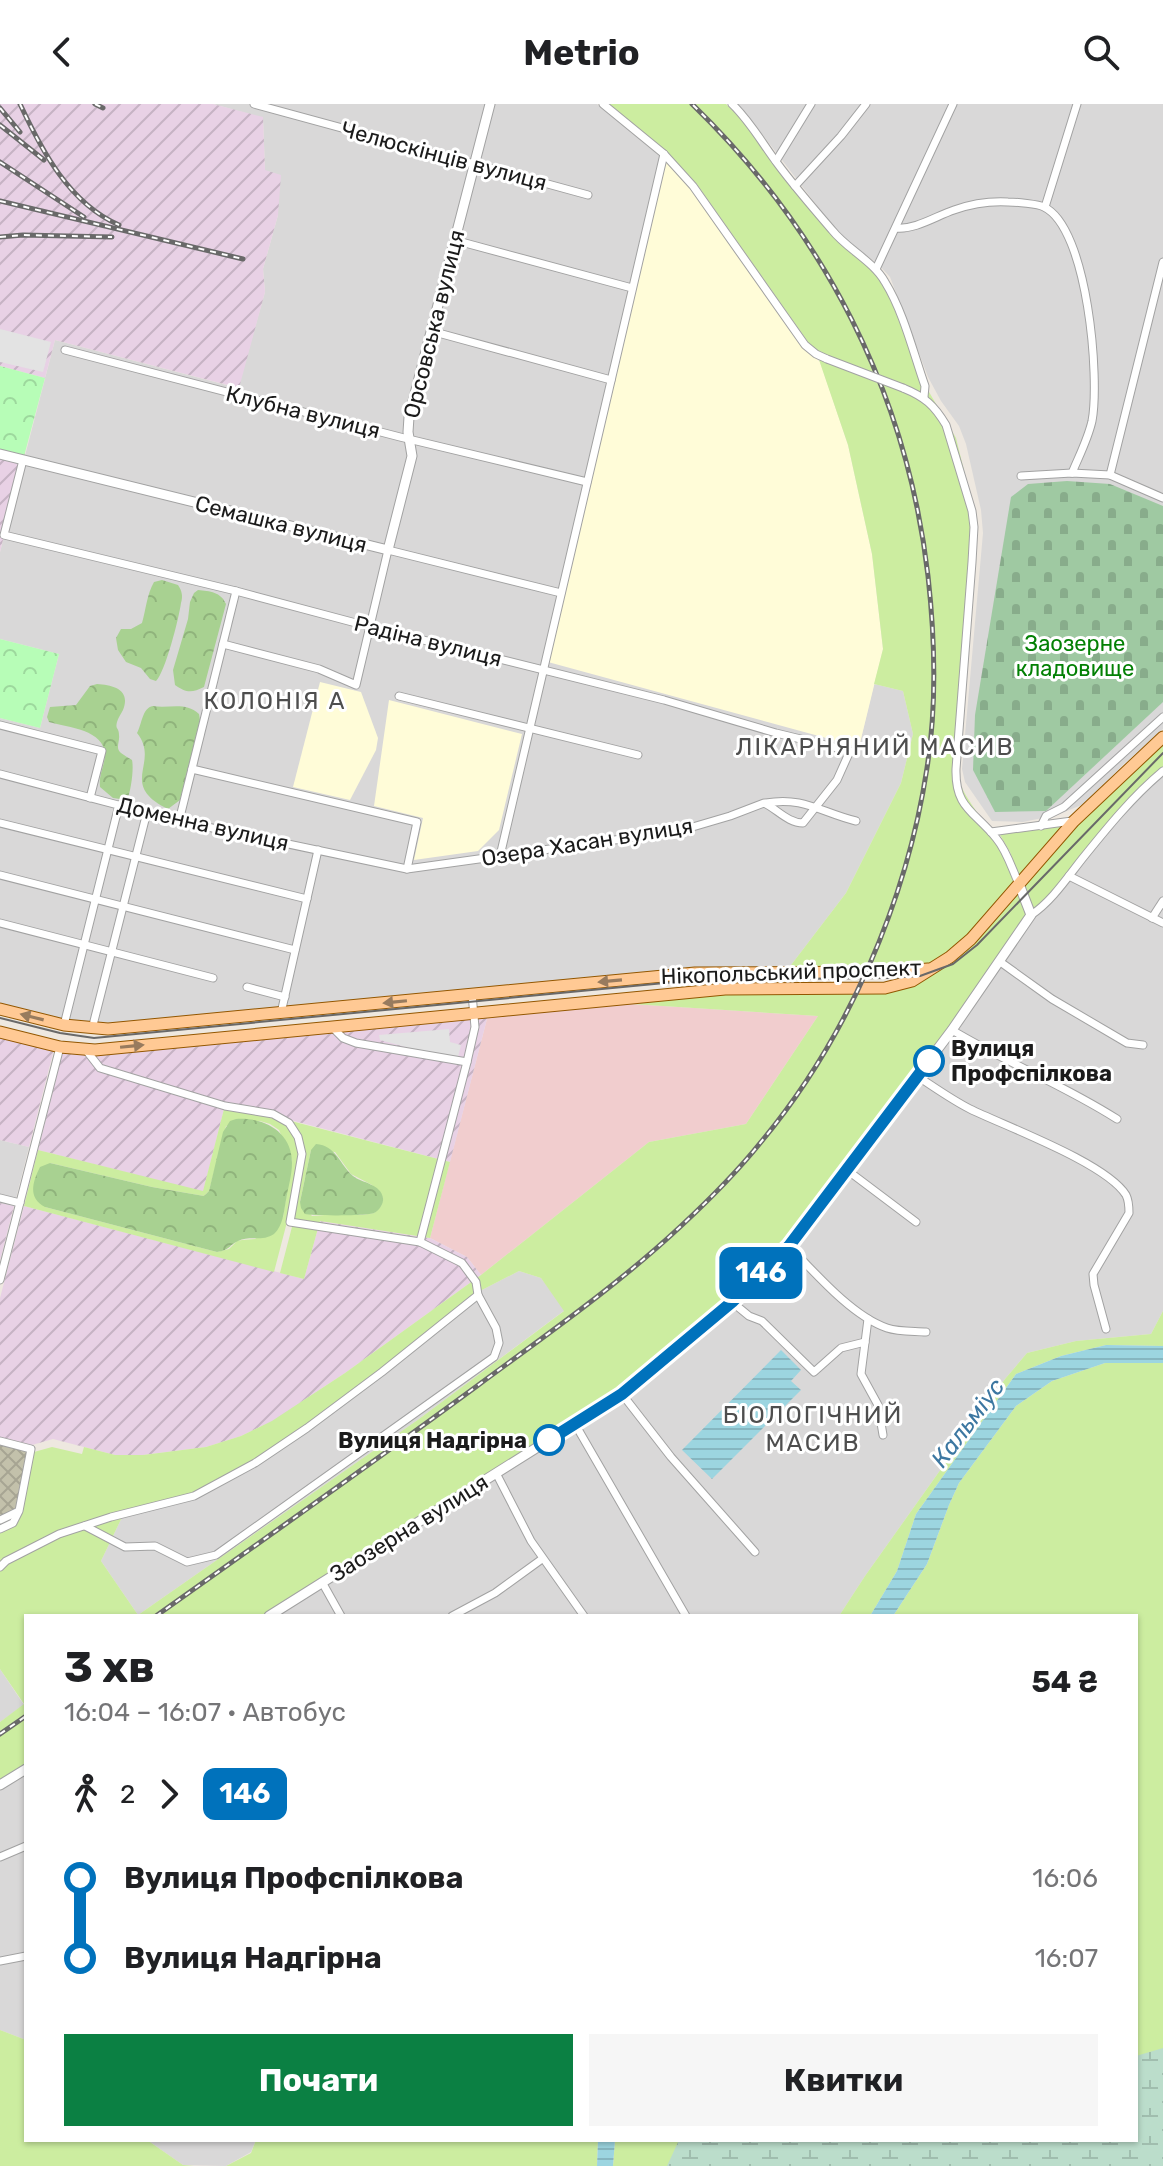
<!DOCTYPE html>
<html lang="uk">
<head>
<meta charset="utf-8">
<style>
  body { margin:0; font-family:Rubik,sans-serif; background:#f6f6f6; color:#202124; height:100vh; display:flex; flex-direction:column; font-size:30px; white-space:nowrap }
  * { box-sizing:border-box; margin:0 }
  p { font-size:26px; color:#757577 }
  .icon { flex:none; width:44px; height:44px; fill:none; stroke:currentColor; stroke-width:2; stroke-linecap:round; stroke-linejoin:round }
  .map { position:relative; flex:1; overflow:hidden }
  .drawer { position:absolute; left:24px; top:1510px; width:1114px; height:528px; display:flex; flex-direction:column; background:#fff; border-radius:0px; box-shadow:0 2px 6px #0004 }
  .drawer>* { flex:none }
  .badge { padding:0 16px; border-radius:12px; font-size:28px; line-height:52px }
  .map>.badge { position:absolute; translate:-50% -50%; box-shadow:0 0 0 4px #fff }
  .legs { display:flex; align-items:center; gap:12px; height:88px; padding:0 40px; font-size:26px }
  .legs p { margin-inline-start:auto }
  .head { display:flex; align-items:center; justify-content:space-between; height:136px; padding:0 40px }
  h1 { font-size:44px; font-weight:700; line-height:60px }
  .cta { display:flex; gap:16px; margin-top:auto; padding:16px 40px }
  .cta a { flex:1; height:92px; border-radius:0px; background:#0b8043; color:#fff; font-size:32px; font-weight:700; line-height:92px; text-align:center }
  .cta a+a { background:#f6f6f6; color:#202124 }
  ul { padding:0 40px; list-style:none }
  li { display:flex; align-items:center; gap:28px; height:80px; font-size:30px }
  li i { display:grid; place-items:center; width:12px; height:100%; margin:0 10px; background:currentColor }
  li i::after { content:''; width:20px; height:20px; margin:-10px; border:6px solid; border-radius:50%; background:#fff }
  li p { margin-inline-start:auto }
  li:first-child i { background:linear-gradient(#0000 50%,currentColor 0) }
  li:last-child i { background:linear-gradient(currentColor 50%,#0000 0) }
  header { display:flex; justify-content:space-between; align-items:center; height:104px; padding:0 40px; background:#fff; font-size:36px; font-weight:700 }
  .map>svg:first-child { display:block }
</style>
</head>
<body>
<header><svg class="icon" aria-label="back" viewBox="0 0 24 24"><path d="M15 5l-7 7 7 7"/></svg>Metrio<svg class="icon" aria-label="search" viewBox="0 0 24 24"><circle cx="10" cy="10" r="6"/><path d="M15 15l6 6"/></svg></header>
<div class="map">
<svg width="1163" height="2062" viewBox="0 0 1163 2062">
  <defs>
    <pattern id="industrial-furrows" width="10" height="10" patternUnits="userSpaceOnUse" patternTransform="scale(2)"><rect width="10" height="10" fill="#e8d1e5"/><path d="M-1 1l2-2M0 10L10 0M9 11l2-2" fill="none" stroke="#c6b3c4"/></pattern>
    <pattern id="construction-cross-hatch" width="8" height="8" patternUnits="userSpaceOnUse" patternTransform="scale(2)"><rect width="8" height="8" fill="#c3c1ab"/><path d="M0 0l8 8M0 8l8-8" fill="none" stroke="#a7a593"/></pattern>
    <pattern id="forest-crowns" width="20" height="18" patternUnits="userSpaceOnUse" patternTransform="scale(2)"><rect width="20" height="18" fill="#a8d191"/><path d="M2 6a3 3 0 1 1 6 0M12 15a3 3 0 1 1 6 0" fill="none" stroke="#90b37c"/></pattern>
    <pattern id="wetland-marsh" width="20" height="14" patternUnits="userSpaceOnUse" patternTransform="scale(2)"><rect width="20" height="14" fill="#bbddcb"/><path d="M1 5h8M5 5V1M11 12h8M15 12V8" fill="none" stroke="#a0bdae"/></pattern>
    <pattern id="cemetery-stones" width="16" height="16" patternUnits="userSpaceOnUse" patternTransform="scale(2)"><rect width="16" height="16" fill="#9fc9a2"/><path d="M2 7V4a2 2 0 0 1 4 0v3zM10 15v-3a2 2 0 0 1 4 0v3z" fill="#88ac8b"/></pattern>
    <pattern id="park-crowns" width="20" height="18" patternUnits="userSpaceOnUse" patternTransform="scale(2)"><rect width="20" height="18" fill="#b7fdb7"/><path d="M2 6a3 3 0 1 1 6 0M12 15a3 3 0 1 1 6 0" fill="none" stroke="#9dd89d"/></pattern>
    <pattern id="water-rules" width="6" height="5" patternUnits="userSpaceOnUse" patternTransform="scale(2)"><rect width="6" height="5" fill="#9cd5e0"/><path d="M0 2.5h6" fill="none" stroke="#86b6c0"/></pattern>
  </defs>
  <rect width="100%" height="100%" fill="#eee8e0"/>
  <g fill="#d9d8d8">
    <polygon points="213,0 597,0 661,53 859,643 874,580 903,587 913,630 901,679 846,789 788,865 93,922 0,902 0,614 40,624 59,550 0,535 0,448 55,236 238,284 265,188 263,165 278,111 265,67 263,14"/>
    <polygon points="736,0 1163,0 1163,625 1124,660 1084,700 1057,711 1023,718 992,717 965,678 962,665 983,429 981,406 966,340 959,322 941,297 928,273 890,173 878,160 851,140 828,116 746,9"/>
    <polygon points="1163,667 1163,1207 1151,1230 1076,1237 1027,1249 1005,1275 865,1472 839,1512 269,1512 1031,811 1110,720"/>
    <polygon points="0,1036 29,1043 14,1102 0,1099"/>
    <polygon points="519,1167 541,1174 565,1206 419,1315 138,1511 101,1457 125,1407 478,1188"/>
    <polygon points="0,1565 24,1601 0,1618"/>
    <polygon points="26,1665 26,1936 0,1926 0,1681"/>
    <polygon points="147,2036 256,2036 251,2048 226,2062 183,2061"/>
  </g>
  <polygon fill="#f1cdce" points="616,899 818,912 746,1020 649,1038 481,1171 467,1153 430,1134 488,911"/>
  <g fill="url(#industrial-furrows)">
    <polygon points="0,0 213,0 263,13 265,66 281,71 278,111 263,165 265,188 239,284 55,236 45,274 0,262"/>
    <polygon points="0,350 23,356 0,448"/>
    <polygon points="488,911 450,1058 225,999 102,961 94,950"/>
    <polygon points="0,932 54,945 29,1043 0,1036"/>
    <polygon points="63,947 83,949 97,966 224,1005 203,1088 38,1046"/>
    <polygon points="0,1099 14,1102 0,1157"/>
    <polygon points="24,1102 304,1175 320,1117 430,1134 467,1153 481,1171 345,1269 272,1317 241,1332 206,1343 143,1351 115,1351 53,1335 32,1341 0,1333 0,1194"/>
  </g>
  <g fill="#fffcd8">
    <polygon points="665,56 691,84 803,243 820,258 848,341 872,450 883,545 859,643 548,558"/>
    <polygon points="320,578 361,588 378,634 376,646 350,696 293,683"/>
    <polygon points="389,596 522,630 499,726 478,747 414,756 423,714 374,702"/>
  </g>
  <polygon fill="url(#construction-cross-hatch)" points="0,1340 28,1347 17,1405 0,1413"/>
  <g fill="#cceda0" fill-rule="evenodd">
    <path d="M609,0H726L740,14L823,121L846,145L873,165L883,176L922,276L956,334L974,407L955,665C962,690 972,700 986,721C998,739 1006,758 1014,779L968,830L947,849L927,861L908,864L788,865L846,789L901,679L913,630L903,587L874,580L883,545L872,450L848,341L816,247L808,238L696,79L666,47Z"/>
    <path d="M1163,634V667L1145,682L1039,806L789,1142L622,1290L269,1512H26V1665L0,1681V1618L24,1600L0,1565V1429L15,1422L22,1409L34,1348L52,1343L82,1350L84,1343L115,1351H143L206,1343L241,1332L272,1317L345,1269L481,1171L649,1038L746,1020L818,912L616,899L726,888L884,887L938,862L1063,732ZM519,1167L541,1174L564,1207L419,1315L138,1511L101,1457L125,1407L193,1390L253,1357L306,1322L380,1267L478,1188Z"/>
    <polygon points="1073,712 1019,773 1010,748 996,724 1059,718"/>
    <path d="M224,1005L274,1014L286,1022L295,1034L298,1050L287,1118L274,1168L24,1102L38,1046L203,1087ZM260,1017L270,1020L279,1026L292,1056L283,1113L255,1135L242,1136L237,1137L229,1145L217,1148L45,1103L50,1059L152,1083L204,1092L209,1087L226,1022Z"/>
    <path d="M291,1017L450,1058L430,1134L320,1117L304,1175L280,1169L293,1119L305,1050ZM311,1046L335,1048L351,1070L372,1081L383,1094L381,1102L374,1109L362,1111L337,1110L312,1112L300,1098Z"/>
    <polygon points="1163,1207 1163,1242 1106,1241 1061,1252 1016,1270 916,1410 897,1467 870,1512 839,1512 865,1472 1005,1275 1027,1249 1076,1237 1151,1230"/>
    <polygon points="1105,1259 1163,1259 1163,2062 613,2062 615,2036 1136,2036 1136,1512 893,1512 927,1460 949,1401 959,1379 1016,1302 1052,1277"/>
    <polygon points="0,1926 26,1936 26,2036 147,2036 183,2061 194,2062 0,2062"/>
    <polygon points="256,2036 598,2036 597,2062 226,2062 251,2049"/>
  </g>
  <g fill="url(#forest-crowns)">
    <path d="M162,476L178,481C182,487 183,492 181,499C179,514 165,569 156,577L150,575L141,564L126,558L118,546L116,534L121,525H131L142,519C146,505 147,490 154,478Z"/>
    <path d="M198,486C210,487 221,488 226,500L204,583C192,589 186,589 175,581L173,566L188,515L190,498L194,489Z"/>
    <path d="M97,580C114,581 131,586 123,606C121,610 118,614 117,618C115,626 119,623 119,631C120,638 115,644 121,649C125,652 129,654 132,656C134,665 131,687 127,696L113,694L100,683C99,673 102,667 104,658C111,626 70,624 49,618L47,613L50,603L76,601L90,582Z"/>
    <path d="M153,602C169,605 185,597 199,610L200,616L180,696L168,705C117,680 161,659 137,629C142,620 142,604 153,602Z"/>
    <path d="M236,1015C264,1013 292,1028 292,1059C292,1071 288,1084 286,1096C284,1107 283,1122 274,1130C263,1138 249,1131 238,1137C228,1142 230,1146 217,1148L45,1103C28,1094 32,1079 40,1063L50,1059L152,1083L204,1092L209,1087L223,1028L230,1017Z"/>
    <path d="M316,1040C336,1041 340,1061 353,1072C362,1079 381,1080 383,1094C384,1099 379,1107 374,1109C369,1112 311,1112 305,1110L301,1104L300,1098L311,1046Z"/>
  </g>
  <polygon fill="url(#wetland-marsh)" points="1163,1944 1163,2062 667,2062 679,2036 1136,2036 1136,1952"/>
  <polygon fill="url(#cemetery-stones)" points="1067,377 1110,380 1163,402 1163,598 1046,707 995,708 973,666 975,611 1011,393 1028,380"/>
  <g fill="url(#park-crowns)">
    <polygon points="0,262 45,274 23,356 0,350"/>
    <polygon points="0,535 59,550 40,624 0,614"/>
  </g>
  <g fill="#e3e3e3">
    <polygon points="0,225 51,238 43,268 0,258"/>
    <polygon points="449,925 450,938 461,941 457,957 380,936 379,931"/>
  </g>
  <g fill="url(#water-rules)">
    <polygon points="1106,1241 1163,1242 1163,1259 1105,1259 1052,1277 1016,1302 959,1379 949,1401 927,1460 893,1512 870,1512 897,1467 916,1410 1016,1270 1061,1252"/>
    <polygon points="781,1246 801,1266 791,1277 801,1286 712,1375 682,1346"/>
    <polygon points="598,2036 615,2036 613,2062 597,2062"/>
  </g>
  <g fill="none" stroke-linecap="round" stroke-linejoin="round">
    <g stroke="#a2a2a2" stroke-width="9">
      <g id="minor">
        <polyline points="254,0 588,91"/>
        <polyline points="603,0 664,50 693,82 805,241 816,250 827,255"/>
        <path d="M732,0C750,17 762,39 777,59C794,82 813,104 832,126C847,145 873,157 885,178C904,209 913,248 925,282L924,293"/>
        <polyline points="776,57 811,0"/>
        <polyline points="795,82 841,32 866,0"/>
        <polyline points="1045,103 1077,0"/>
        <path d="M896,124C915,126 936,112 954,106C971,100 990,97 1008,98C1016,98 1038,100 1044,103C1088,124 1100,275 1092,317C1088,335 1079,352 1072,369"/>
        <polyline points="454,136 632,184"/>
        <polyline points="876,165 953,0"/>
        <polyline points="431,227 611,276"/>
        <polyline points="65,246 400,333 587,378"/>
        <path d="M903,284C925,293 934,301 946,321L972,407L974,423L972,458L956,665C955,704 974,707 996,734C1007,747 1012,765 1019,780"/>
        <polyline points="1110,371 1163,158"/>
        <polyline points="1021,372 1072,369 1110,371 1163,394"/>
        <polyline points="223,540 319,565 356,581 388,446 561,489"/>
        <polyline points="399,592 638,651"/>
        <polyline points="0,621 102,647 90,694"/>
        <polyline points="192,665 417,718 407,765"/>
        <path d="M0,670L179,717L407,765L679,727L730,712L764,699C777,705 788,719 803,719L837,676L850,647L776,629L664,596L371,523L236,487L4,431L23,356"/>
        <path d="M766,699C803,692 822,709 856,717"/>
        <polyline points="179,717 236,487"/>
        <polyline points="0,719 307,795"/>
        <polyline points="1041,722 1046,712 1064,703 1163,613"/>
        <polyline points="991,728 1072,717"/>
        <polyline points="500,752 664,50"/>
        <polyline points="0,771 295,846"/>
        <polyline points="1069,772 1163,819"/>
        <path d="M1031,811C1051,798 1067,774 1082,755C1107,724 1132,693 1163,667"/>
        <polyline points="1152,814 1163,797"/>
        <polyline points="0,819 213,874"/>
        <polyline points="999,857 1052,895 1127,939 1143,941"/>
        <polyline points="247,883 285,893"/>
        <polyline points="281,909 318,746"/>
        <polyline points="64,921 119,701"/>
        <polyline points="333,924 343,934 356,939 467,958 475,923 472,890"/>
        <polyline points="92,925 147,708"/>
        <path d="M952,926C1005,958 1064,981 1117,1015"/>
        <path d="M917,972C934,983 952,996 970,1005C1007,1023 1106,1059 1126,1091C1129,1097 1129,1103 1129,1109L1093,1170L1094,1181L1106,1225"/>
        <polyline points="847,1066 916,1118"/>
        <polyline points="0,1094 20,1099"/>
        <polyline points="420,1138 467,958"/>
        <path d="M789,1142C815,1169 852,1212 887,1224C899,1228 914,1227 926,1228"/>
        <polyline points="0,1176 60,943"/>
        <polyline points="732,1198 749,1212 762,1217 814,1268 841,1244 865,1238"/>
        <polyline points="868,1215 861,1270 878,1301 883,1331"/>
        <polyline points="622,1290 671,1353 755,1448"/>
        <polyline points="575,1320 686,1512"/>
        <polyline points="0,1337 31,1345 19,1407 13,1419 0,1425"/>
        <polyline points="496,1369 531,1437 584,1512"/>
        <polyline points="0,1416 17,1408"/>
        <polyline points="85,1422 125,1443 155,1442 187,1458 216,1451 494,1253 499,1239 496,1224 478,1191 476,1178 462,1159 420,1138 290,1118 302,1050 298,1033 289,1019 273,1010 225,1002 100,964 86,946"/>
        <polyline points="0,1463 6,1457 59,1430 111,1413 194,1392 255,1359 307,1324 382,1268 478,1191"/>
        <polyline points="322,1478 341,1512"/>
        <polyline points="452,1512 495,1489 542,1455"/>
        <polyline points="0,1753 26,1742"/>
        <polyline points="0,1857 26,1852"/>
      </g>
    </g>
    <g stroke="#a2a2a2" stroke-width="11">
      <g id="tertiary">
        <polyline points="0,350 388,446 412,352 408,328 409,313 490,0"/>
        <polyline points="269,1512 622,1290 732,1198 789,1142 952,926 1031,811 1019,780"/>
        <polyline points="0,1681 26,1665"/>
      </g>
    </g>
    <g stroke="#935700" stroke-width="13">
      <g id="primary">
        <polyline points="0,905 64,921 108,925 695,869 892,868 928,865"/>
        <polyline points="0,928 60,943 95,946 725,885 885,884 912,877 950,853 971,835 1074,717 1163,633"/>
      </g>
    </g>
    <use href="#minor" stroke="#fff" stroke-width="7"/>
    <use href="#tertiary" stroke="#fff" stroke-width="9"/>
    <use href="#primary" stroke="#ffc994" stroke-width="11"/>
    <polyline stroke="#696969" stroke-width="2" points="0,914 60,929 94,934 696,876 888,874 920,872 953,860 977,841 1163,649"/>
    <g stroke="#696969" stroke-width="5">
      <g id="rail">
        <path d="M20,0C42,47 69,99 119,121"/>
        <polyline points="95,0 103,4"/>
        <polyline points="0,4 20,28"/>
        <polyline points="0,21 44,56"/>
        <polyline points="0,58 84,113"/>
        <polyline points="0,97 243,155"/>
        <polyline points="0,133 23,131 112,133"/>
        <path d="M156,1512C263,1436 371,1360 477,1282C546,1231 618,1181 681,1122C709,1096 737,1068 761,1038C847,935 907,797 927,664C937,601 935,535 928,472C907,289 824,128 692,0"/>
        <polyline points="0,1630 26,1612"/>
      </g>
    </g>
    <use href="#rail" stroke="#fff" stroke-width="2" stroke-dasharray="6" stroke-linecap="butt"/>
    <g stroke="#a2a2a2" stroke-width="9" stroke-linecap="butt">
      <polyline id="minor-bridge" points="827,255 903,284"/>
    </g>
    <use href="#minor-bridge" stroke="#fff" stroke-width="7"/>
  </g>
  <defs><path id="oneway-solid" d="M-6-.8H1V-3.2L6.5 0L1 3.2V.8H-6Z" transform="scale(2)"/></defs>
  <g fill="#987b5e">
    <use href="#oneway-solid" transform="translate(610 877) rotate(175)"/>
    <use href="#oneway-solid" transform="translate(395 898) rotate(174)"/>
    <use href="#oneway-solid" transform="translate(32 913) rotate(-166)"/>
    <use href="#oneway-solid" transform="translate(132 942) rotate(-6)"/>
  </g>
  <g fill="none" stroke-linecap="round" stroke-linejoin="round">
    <g stroke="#fff" stroke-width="18">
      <polyline id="line-1" points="549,1336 622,1290 732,1198 789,1142 929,957"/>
    </g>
    <use href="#line-1" stroke="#0072bc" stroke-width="12"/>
  </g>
  <g fill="#fff" stroke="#0072bc" stroke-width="4">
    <circle cx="929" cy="957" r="14"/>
    <circle cx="549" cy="1336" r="14"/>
  </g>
  <g text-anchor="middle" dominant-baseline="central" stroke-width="6" stroke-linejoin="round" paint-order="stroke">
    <g font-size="22" fill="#1b1b1b" stroke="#fff">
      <text transform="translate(444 52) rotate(15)">Челюскінців вулиця</text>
      <text transform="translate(434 220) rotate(-76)">Орсовська вулиця</text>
      <text transform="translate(303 308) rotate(14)">Клубна вулиця</text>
      <text transform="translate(281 420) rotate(14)">Семашка вулиця</text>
      <text transform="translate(428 537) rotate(14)">Радіна вулиця</text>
      <text transform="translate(203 720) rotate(13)">Доменна вулиця</text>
      <text transform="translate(587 738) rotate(-9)">Озера Хасан вулиця</text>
      <text transform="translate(791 868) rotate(-2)">Нікопольський проспект</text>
      <text transform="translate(409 1424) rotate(-32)">Заозерна вулиця</text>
    </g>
    <g font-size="22" fill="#038004" stroke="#fff">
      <text x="1075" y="539">Заозерне<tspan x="1075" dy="25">кладовище</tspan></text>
    </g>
    <g font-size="22" font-weight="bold" fill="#1b1b1b" stroke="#fff" text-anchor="start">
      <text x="951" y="944">Вулиця<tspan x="951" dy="25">Профспілкова</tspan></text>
      <text x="527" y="1336" text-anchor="end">Вулиця Надгірна</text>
    </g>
    <g font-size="24" letter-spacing="2" fill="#4e4e4e" stroke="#fff">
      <text x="275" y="597">КОЛОНІЯ А</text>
      <text x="875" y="643">ЛІКАРНЯНИЙ МАСИВ</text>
      <text x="813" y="1311">БІОЛОГІЧНИЙ<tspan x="813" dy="28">МАСИВ</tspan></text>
    </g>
    <g font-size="24" font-style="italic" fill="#3c77a1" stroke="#fff">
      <text transform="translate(968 1319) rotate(-53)">Кальміус</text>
    </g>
  </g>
</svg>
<b class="badge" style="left:761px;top:1169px;background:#0072bc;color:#fff">146</b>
<section class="drawer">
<div class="head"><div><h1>3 хв</h1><p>16:04 – 16:07 · Автобус</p></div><b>54 ₴</b></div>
<div class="legs"><svg class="icon" aria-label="walk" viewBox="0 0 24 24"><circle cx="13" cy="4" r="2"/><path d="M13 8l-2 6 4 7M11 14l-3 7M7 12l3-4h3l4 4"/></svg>2<svg class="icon" aria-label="forward" viewBox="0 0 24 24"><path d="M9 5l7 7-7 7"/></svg><b class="badge" style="background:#0072bc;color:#fff">146</b></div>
<ul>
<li><i style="color:#0072bc"></i><b>Вулиця Профспілкова</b><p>16:06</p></li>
<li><i style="color:#0072bc"></i><b>Вулиця Надгірна</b><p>16:07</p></li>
</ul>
<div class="cta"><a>Почати</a><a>Квитки</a></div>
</section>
</div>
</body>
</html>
